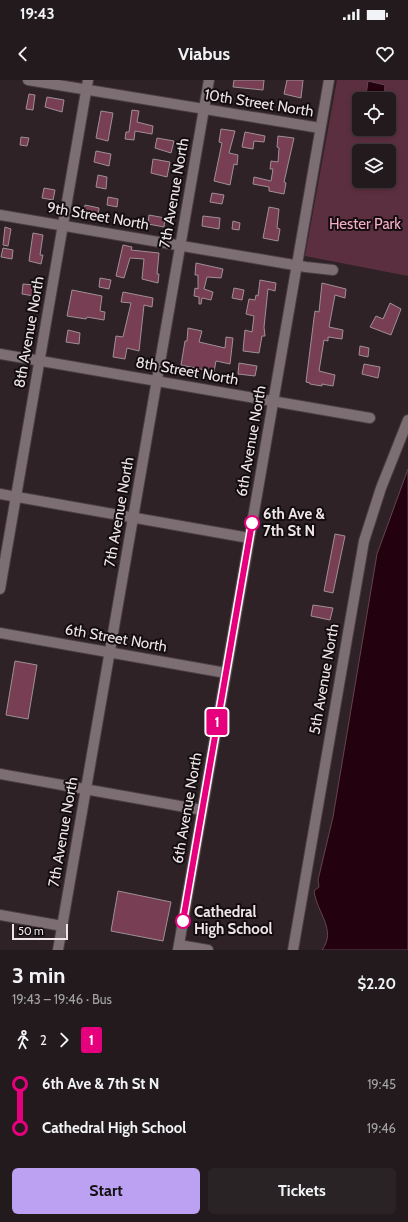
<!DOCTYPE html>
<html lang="en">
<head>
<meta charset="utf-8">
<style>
  body { margin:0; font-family:Cabin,sans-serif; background:#2a2325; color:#f1f3f6; height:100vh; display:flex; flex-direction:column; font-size:15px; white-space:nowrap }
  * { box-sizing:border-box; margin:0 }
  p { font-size:13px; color:#a2a1a3 }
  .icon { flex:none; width:22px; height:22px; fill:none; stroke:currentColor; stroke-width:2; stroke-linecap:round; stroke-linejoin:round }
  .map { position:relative; height:870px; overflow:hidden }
  .sheet { display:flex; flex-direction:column; background:#221a1c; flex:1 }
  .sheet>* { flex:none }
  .badge { padding:0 8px; border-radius:3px; font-size:14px; line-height:26px }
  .tools { position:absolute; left:352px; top:12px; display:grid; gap:8px }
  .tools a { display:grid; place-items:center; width:44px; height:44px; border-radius:6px; background:#221a1c; box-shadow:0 2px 6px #0003,0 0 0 1px #3f383b; font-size:20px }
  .scale { position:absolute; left:12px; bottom:10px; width:56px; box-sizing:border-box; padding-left:4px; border:2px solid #eee5e8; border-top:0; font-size:11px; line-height:14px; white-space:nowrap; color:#eee5e8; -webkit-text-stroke:3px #130d0f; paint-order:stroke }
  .map>.badge { position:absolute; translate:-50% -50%; box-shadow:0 0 0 2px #fff }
  .legs { display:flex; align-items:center; gap:6px; height:44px; padding:0 12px; font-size:13px }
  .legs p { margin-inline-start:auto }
  .overview { display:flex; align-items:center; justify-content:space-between; height:68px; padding:0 12px }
  h1 { font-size:22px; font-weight:700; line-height:30px }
  .primary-button { display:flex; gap:8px; margin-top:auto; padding:8px 12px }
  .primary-button a { flex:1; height:46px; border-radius:6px; background:#bca0f2; color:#111; font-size:16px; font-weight:700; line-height:46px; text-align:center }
  .primary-button a+a { background:#2a2325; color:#f1f3f6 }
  ul { padding:0 12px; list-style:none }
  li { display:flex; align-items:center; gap:14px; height:44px; font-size:15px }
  li i { display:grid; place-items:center; width:6px; height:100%; margin:0 5px; background:currentColor }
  li i::after { content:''; width:10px; height:10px; margin:-5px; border:3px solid; border-radius:50%; background:#221a1c }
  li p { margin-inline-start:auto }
  li:first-child i { background:linear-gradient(#0000 50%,currentColor 0) }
  li:last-child i { background:linear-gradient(currentColor 50%,#0000 0) }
  .status { display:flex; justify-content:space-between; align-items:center; height:28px; padding:0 20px; background:#221a1c; direction:ltr }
  .status svg { height:11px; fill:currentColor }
  header { display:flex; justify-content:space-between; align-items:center; height:52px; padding:0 12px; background:#221a1c; font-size:18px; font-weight:700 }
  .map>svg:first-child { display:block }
</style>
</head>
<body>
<div class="status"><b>19:43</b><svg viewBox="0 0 49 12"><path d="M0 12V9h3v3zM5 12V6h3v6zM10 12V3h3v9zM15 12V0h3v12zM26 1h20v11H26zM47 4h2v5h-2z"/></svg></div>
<header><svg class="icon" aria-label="back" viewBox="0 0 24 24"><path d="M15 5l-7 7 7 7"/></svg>Viabus<svg class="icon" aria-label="heart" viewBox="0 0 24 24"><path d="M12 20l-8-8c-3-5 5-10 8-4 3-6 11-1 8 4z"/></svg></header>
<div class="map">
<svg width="408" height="870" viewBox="0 0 408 870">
  <rect width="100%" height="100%" fill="#2e2226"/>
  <path fill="#5c2f40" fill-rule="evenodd" d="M337,0H408V196L305,176ZM359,19H389V49H359ZM359,71H389V101H359Z"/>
  <g fill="#24010f" stroke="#614550">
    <polygon points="368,1 385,5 384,19 366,16"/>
    <path d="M408,389V870H322C337,850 317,833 314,811L319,807L318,800L333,737L377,474Z"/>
  </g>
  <g fill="#783e54" stroke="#9f9094">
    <polygon points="234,0 264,0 263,10 233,7"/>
    <polygon points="287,0 303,0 301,18 284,14"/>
    <polygon points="29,14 35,15 33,30 26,29"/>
    <polygon points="47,17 64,20 62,32 45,27"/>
    <polygon points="132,30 139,31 137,42 153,46 152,54 135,51 134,60 125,59 126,52 129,52"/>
    <polygon points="101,31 113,33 108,61 96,58"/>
    <polygon points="221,49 235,51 229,73 238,75 237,85 234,84 230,105 214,101 222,63 219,62"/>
    <polygon points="245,52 265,56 264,62 254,61 253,69 242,67"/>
    <polygon points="278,56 294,58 284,102 286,103 284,114 269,111 269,107 253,104 254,97 271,101 273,89 270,89 271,81 278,82 279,68 277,67"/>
    <polygon points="21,57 29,58 27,66 20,65"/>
    <polygon points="157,58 174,61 171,73 155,68"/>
    <polygon points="96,71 111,74 109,86 94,82"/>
    <polygon points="153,79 170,82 167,97 151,93"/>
    <polygon points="98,95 107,97 106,109 96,107"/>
    <polygon points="44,108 55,110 53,120 42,118"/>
    <polygon points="212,113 224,115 222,124 210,122"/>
    <polygon points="108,117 118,119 117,127 107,125"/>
    <polygon points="85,125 99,128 98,138 83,135"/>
    <polygon points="269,127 279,129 277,148 280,149 278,161 263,158"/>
    <polygon points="149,135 165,138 164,147 148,144"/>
    <polygon points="203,136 220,138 219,149 202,146"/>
    <polygon points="233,141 240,143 239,150 232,149"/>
    <polygon points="5,147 11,149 8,166 3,165"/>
    <polygon points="33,153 43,155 40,175 43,175 41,184 29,181"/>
    <polygon points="123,165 132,167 131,170 159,173 157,194 159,194 158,203 142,199 144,179 130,178 124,198 116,196"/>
    <polygon points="3,168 13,170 12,179 1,177"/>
    <polygon points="196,183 223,189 221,198 207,197 204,209 213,212 211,220 202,218 201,224 199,224 199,217 194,216 195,208 198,209 198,195 195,195"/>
    <polygon points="100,198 111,200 109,209 99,207"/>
    <polygon points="260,200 276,203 275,211 268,209 264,247 265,256 262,256 259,273 243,271 245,250 252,252 254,236 246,234 249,219 255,220 256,215 258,216"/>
    <polygon points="322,203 346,209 345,218 335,215 329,247 343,250 342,259 328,257 328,261 324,260 319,291 335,295 333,306 322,304 322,306 310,304 310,303 306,302 314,238 315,231 319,232"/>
    <polygon points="23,204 35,205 34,216 22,214"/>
    <polygon points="234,208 244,210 242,220 232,218"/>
    <polygon points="72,210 102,216 100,231 105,232 104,240 87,237 86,239 67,236"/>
    <polygon points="123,212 153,218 152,227 144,225 139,271 127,268 125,279 113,277 116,256 123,257 131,223 121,222"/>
    <polygon points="390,223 401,229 391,255 370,247 376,236 383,239"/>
    <polygon points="188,248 202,251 199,262 225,268 226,257 233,258 230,284 216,281 214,292 181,285 185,261 187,261"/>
    <polygon points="68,250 80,253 79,264 66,262"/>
    <polygon points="360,266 369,268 368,277 359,275"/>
    <polygon points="239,283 257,286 255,296 238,294"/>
    <polygon points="364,284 380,287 378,298 362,294"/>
    <polygon points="335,454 345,456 333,513 324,511"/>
    <polygon points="313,525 333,528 330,540 311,536"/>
    <polygon points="15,581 37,585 28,639 6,635"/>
    <polygon points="118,811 171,822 163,861 111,851"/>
  </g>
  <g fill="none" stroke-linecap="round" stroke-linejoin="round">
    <g stroke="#4a3f43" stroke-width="12">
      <g id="minor">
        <polyline points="28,0 320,48"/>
        <polyline points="0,135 306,187 333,190"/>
        <polyline points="0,274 370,338"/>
        <polyline points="0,414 249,458"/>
        <polyline points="0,509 88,0"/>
        <polyline points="0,553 226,593"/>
        <polyline points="0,694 202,730"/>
        <polyline points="0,835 62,846"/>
        <polyline points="179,865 208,870"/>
        <polyline points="58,870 209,0"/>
        <polyline points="178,870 329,0"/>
        <polyline points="293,870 364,461 381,408 408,340"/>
      </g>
    </g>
    <use href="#minor" stroke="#7c6e72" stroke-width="10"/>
  </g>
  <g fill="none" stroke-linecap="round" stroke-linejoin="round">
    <g stroke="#fff" stroke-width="9">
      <polyline id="line-1" points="183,841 252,443"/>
    </g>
    <use href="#line-1" stroke="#e6007e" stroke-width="6"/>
  </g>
  <g fill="#fff" stroke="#e6007e" stroke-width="2">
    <circle cx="252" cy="443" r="7"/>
    <circle cx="183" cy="841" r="7"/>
  </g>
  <g text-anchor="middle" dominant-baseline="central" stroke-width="4" stroke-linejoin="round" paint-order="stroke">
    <g font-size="15" fill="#eee5e8" stroke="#130d0f">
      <text transform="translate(259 23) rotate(9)">10th Street North</text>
      <text transform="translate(174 113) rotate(-80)">7th Avenue North</text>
      <text transform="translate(98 136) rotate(10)">9th Street North</text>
      <text transform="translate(29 252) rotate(-80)">8th Avenue North</text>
      <text transform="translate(187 291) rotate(10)">8th Street North</text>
      <text transform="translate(251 361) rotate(-80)">6th Avenue North</text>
      <text transform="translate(119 432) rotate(-80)">7th Avenue North</text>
      <text transform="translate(116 558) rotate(10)">6th Street North</text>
      <text transform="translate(324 599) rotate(-80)">5th Avenue North</text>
      <text transform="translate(187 728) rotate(-80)">6th Avenue North</text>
      <text transform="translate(63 752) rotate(-80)">7th Avenue North</text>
    </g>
    <g font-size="15" fill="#f7adc6" stroke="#130d0f">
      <text x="365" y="144">Hester Park</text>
    </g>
    <g font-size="15" font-weight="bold" fill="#eee5e8" stroke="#130d0f" text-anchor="start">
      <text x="263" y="434">6th Ave &amp;<tspan x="263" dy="17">7th St N</tspan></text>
      <text x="194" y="832">Cathedral<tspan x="194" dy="17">High School</tspan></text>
    </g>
  </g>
</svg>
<div class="tools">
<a><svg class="icon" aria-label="locate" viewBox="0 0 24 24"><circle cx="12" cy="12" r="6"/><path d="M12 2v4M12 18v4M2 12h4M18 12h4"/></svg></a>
<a><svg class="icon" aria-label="layers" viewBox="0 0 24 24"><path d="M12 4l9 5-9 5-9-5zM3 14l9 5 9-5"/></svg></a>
</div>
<div class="scale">50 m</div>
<b class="badge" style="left:217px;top:642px;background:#e6007e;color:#fff">1</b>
</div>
<section class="sheet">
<div class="overview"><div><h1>3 min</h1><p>19:43 – 19:46 · Bus</p></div><b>$2.20</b></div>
<div class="legs"><svg class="icon" aria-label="walk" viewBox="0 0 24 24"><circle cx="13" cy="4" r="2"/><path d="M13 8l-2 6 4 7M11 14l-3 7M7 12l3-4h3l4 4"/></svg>2<svg class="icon" aria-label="forward" viewBox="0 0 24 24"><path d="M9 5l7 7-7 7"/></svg><b class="badge" style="background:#e6007e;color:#fff">1</b></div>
<ul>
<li><i style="color:#e6007e"></i><b>6th Ave &amp; 7th St N</b><p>19:45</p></li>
<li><i style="color:#e6007e"></i><b>Cathedral High School</b><p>19:46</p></li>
</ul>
<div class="primary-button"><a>Start</a><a>Tickets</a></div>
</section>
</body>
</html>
